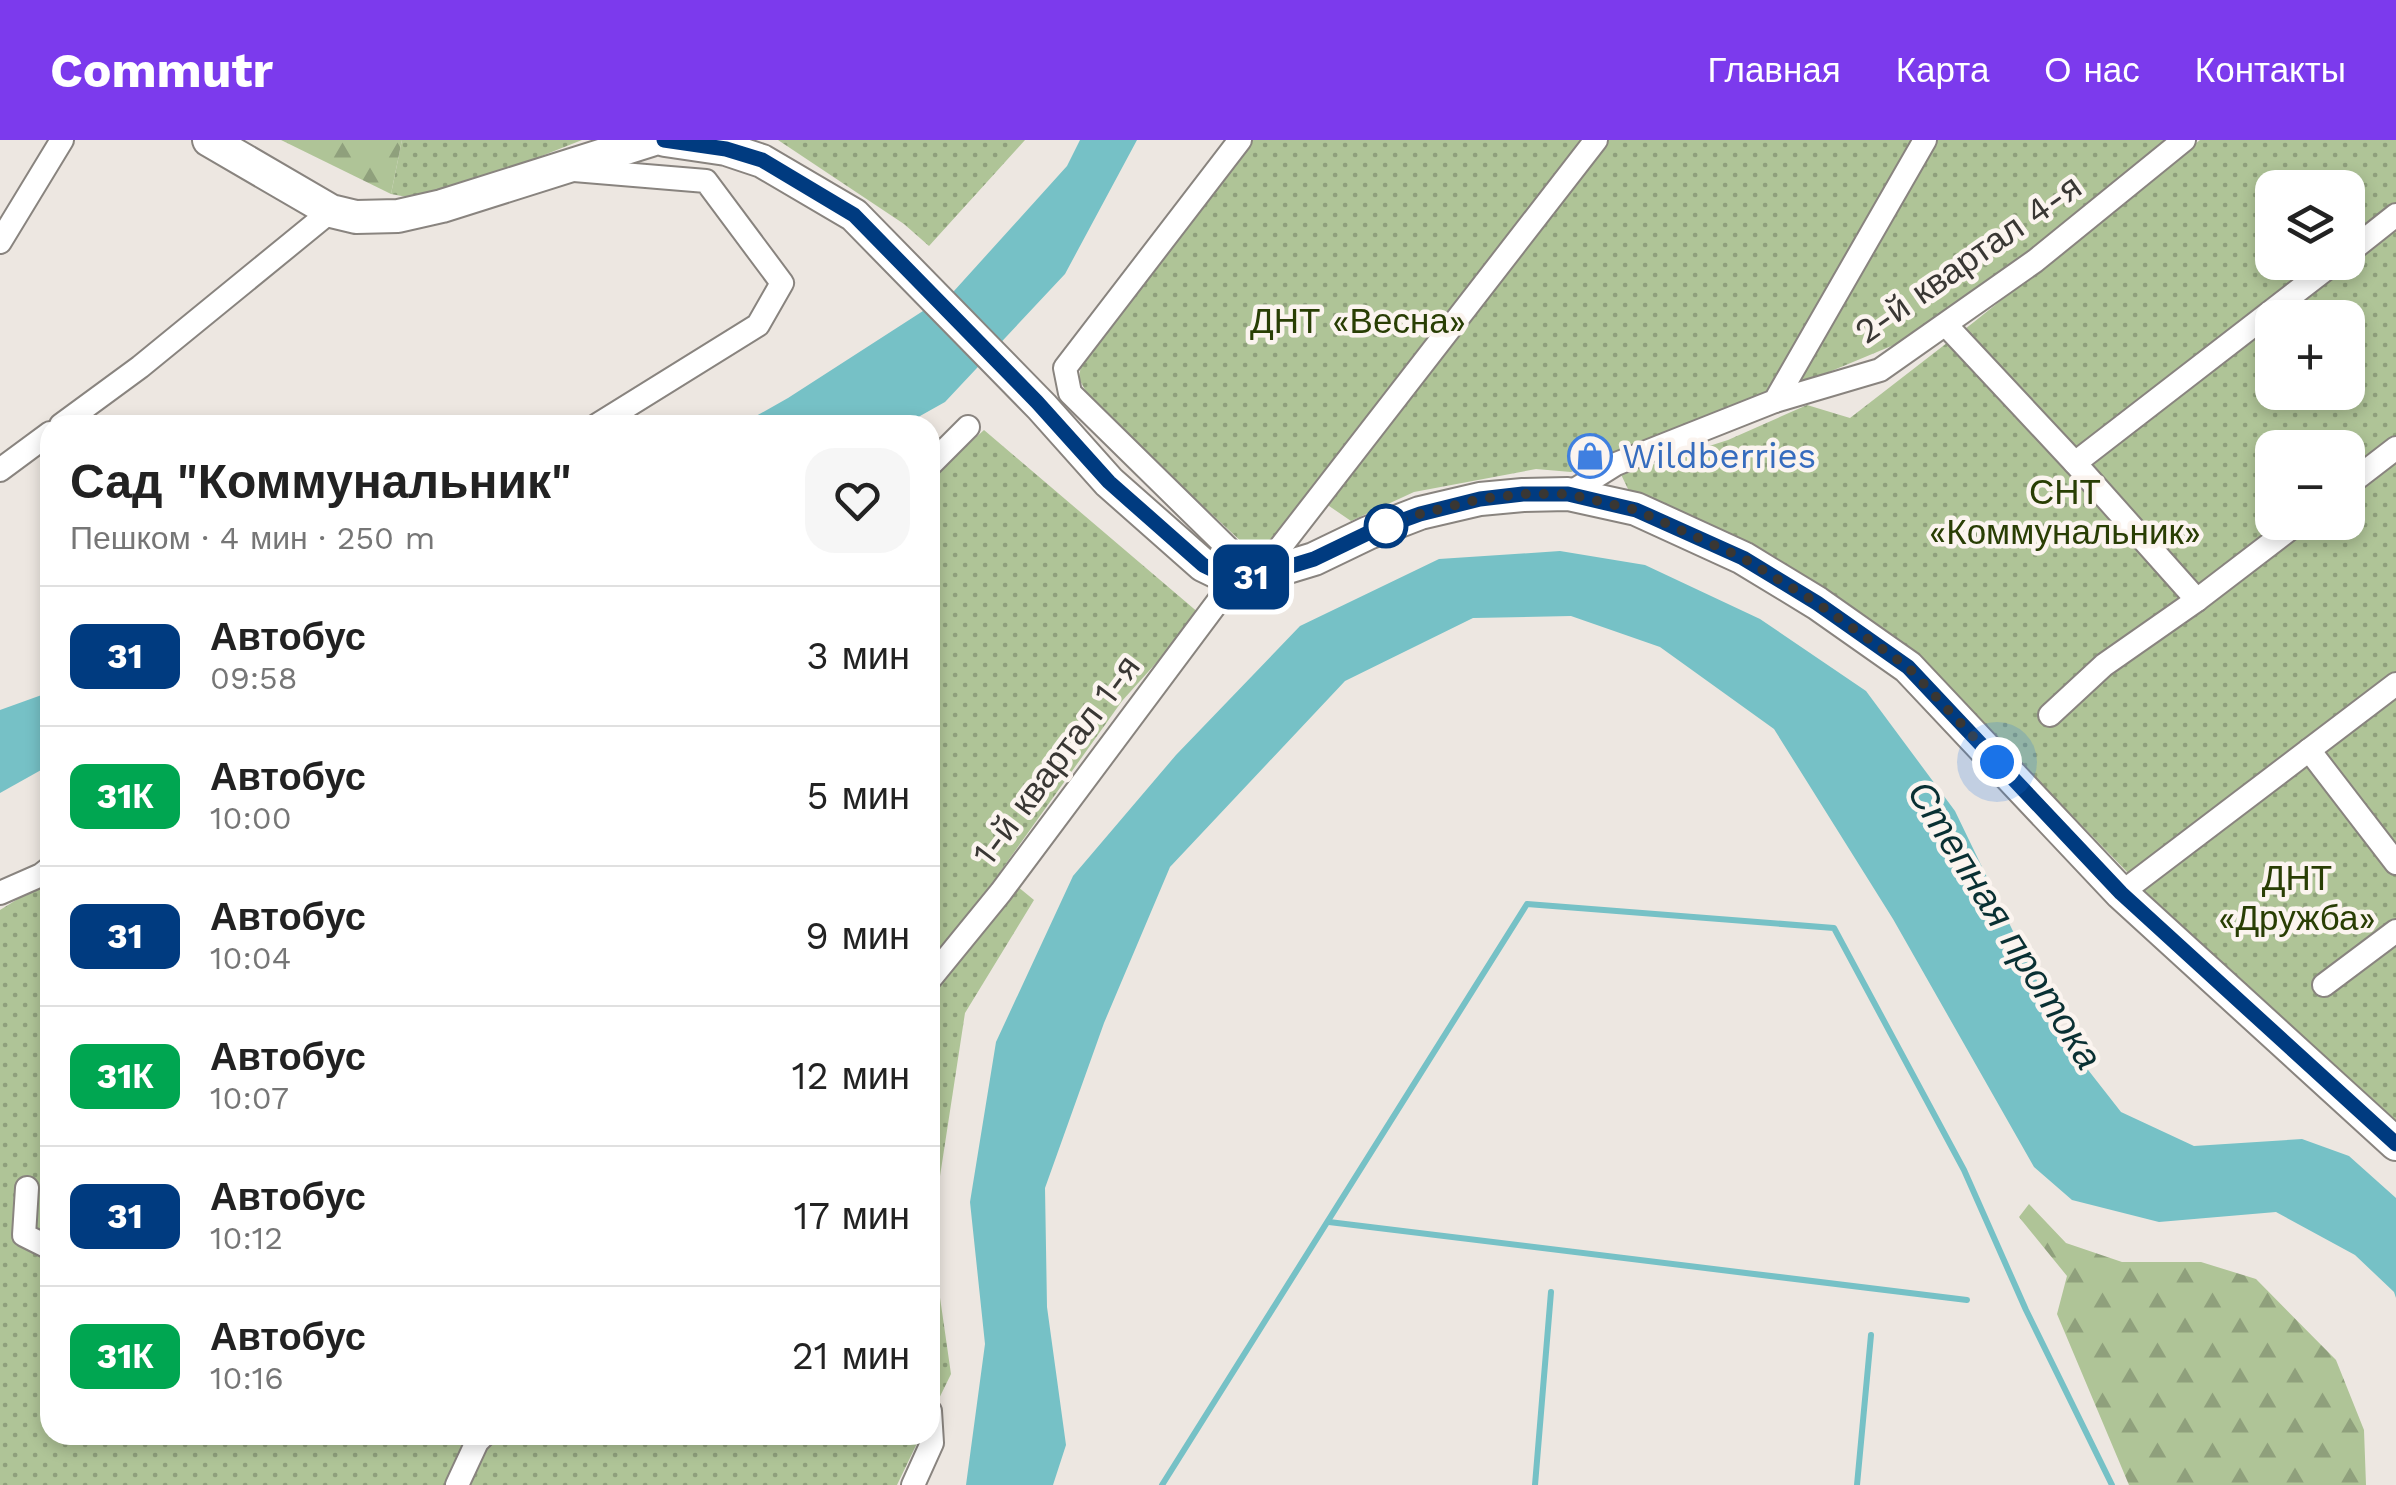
<!DOCTYPE html>
<html lang="ru">
<head>
<meta charset="utf-8">
<style>
  body { margin:0; font-family:"Work Sans",sans-serif; background:#f6f6f6; color:#222; height:100vh; display:flex; flex-direction:column; font-size:38px; white-space:nowrap }
  * { box-sizing:border-box; margin:0 }
  p { font-size:32px; color:#767676 }
  .icon { flex:none; width:55px; height:55px; fill:none; stroke:currentColor; stroke-width:2; stroke-linecap:round; stroke-linejoin:round }
  .map { position:relative; flex:1; overflow:hidden }
  .side { position:absolute; left:40px; top:275px; width:900px; height:1030px; display:flex; flex-direction:column; background:#fff; border-radius:30px; box-shadow:0 5px 15px #0003 }
  .side>* { flex:none }
  .badge { padding:0 20px; border-radius:15px; font-size:35px; line-height:65px }
  .controls { position:absolute; left:2255px; top:30px; display:grid; gap:20px }
  .controls a { display:grid; place-items:center; width:110px; height:110px; border-radius:20px; background:#fff; box-shadow:0 5px 15px #0003; font-size:50px }
  .you { position:absolute; width:50px; height:50px; margin:-25px; border:8px solid #fff; border-radius:50%; background:#1a73e8; box-shadow:0 0 0 15px #1a73e833 }
  .map>.badge { position:absolute; translate:-50% -50%; box-shadow:0 0 0 5px #fff }
  .round { display:grid; place-items:center; flex:none; width:105px; height:105px; border-radius:30px; background:#f6f6f6 }
  .head { display:flex; align-items:center; justify-content:space-between; height:170px; padding:0 30px }
  h1 { font-size:48px; font-weight:600; line-height:75px }
  ul { padding:0; list-style:none }
  li { display:flex; align-items:center; gap:30px; height:140px; padding:0 30px; border-top:2px solid #e0e0e0 }
  li div { flex:1 }
  li b { display:block; font-size:38px }
  li em { font-style:normal }
  li .badge { min-width:110px; font-weight:700; text-align:center }
  header { display:flex; align-items:center; gap:60px; box-sizing:border-box; height:140px; padding:0 50px; background:#7c3aed; color:#fff }
  header strong { font-size:48px }
  nav { display:flex; gap:55px; margin-inline-start:auto; font-size:35px }
  .map>svg:first-child { display:block }
</style>
</head>
<body>
<header>
<strong>Commutr</strong>
<nav><a>Главная</a><a>Карта</a><a>О нас</a><a>Контакты</a></nav>
</header>
<div class="map">
<svg width="2396" height="1345" viewBox="0 0 2396 1345">
  <defs>
    <pattern id="grass-dots" width="8" height="8" patternUnits="userSpaceOnUse" patternTransform="scale(2.5)"><rect width="8" height="8" fill="#afc497"/><path d="M2 2h.1M6 6h.1" fill="none" stroke="#8fa07c" stroke-width="1.8" stroke-linecap="round"/></pattern>
    <pattern id="forest-firs" width="22" height="20" patternUnits="userSpaceOnUse" patternTransform="scale(2.5)"><rect width="22" height="20" fill="#afc497"/><path d="M5 1l3.5 6h-7zM16 11l3.5 6h-7z" fill="#8fa07c"/></pattern>
  </defs>
  <rect width="100%" height="100%" fill="#ede7e1"/>
  <g fill="url(#grass-dots)" fill-rule="evenodd">
    <polygon points="402,0 582,0 428,61 391,54"/>
    <polygon points="778,0 1025,0 929,106 904,84"/>
    <path d="M1252,0H2172L2031,115L1901,202L1781,252L1571,332L1536,329L1414,352L1351,381L1313,355C1295,379 1279,407 1246,406L1093,264L1079,239L1081,224Z"/>
    <path d="M2200,0H2396V532L2130,735L1915,514L1759,414L1628,349L1616,324L1637,329L1728,300L1807,265L1850,278L1974,182ZM2272,48H2348V122H2272ZM2272,178H2348V252H2272ZM2272,308H2348V382H2272Z"/>
    <polygon points="984,290 1200,474 1122,561 1000,732 1034,760 965,873 931,1095 951,1234 930,1277 930,339"/>
    <polygon points="2396,556 2396,984 2141,749"/>
    <polygon points="50,739 50,1295 921,1295 897,1345 0,1345 0,770"/>
  </g>
  <g fill="url(#forest-firs)">
    <polygon points="281,0 402,0 391,54"/>
    <polygon points="2029,1064 2066,1103 2122,1122 2201,1122 2256,1139 2336,1220 2364,1290 2366,1345 2129,1345 2057,1174 2067,1136 2019,1077"/>
  </g>
  <g fill="#76c1c6">
    <polygon points="1080,0 1137,0 1065,134 945,262 904,285 740,285 788,258 954,151 1067,26"/>
    <polygon points="1560,411 1645,425 1760,479 1866,551 1955,671 2067,903 2121,972 2194,1006 2302,999 2349,1016 2396,1058 2396,1158 2394,1152 2355,1115 2276,1072 2159,1082 2072,1060 2034,1027 1893,779 1774,589 1660,507 1571,476 1473,478 1345,541 1170,727 1104,883 1045,1048 1047,1167 1066,1305 1053,1345 966,1345 985,1204 970,1062 996,902 1073,736 1176,615 1300,486 1439,419"/>
    <polygon points="50,552 50,625 0,653 0,570"/>
  </g>
  <g fill="none" stroke-linecap="round" stroke-linejoin="round">
    <g stroke="#76c1c6" stroke-width="6">
      <polyline points="1329,1082 1967,1160"/>
      <polyline points="1162,1345 1527,764 1834,788 1964,1030 2026,1170 2112,1345"/>
      <polyline points="1535,1345 1551,1152"/>
      <polyline points="1857,1345 1871,1195"/>
    </g>
    <g stroke="#89847f" stroke-width="26">
      <g id="street">
        <polyline points="574,30 706,41 782,143 758,185 597,285"/>
        <polyline points="0,102 62,0"/>
        <polyline points="2348,113 2396,75"/>
        <polyline points="1946,185 2075,323 2197,460"/>
        <polyline points="1775,261 1880,230 2035,121 2184,0"/>
        <polyline points="61,285 140,227 331,71"/>
        <polyline points="2075,323 2335,122"/>
        <polyline points="930,325 968,287"/>
        <polyline points="0,330 50,293"/>
        <polyline points="2348,345 2396,308"/>
        <polyline points="1568,354 1616,324 1775,261 1925,0"/>
        <polyline points="1258,436 1596,0"/>
        <polyline points="2050,575 2104,525 2197,460 2299,382"/>
        <polyline points="2309,610 2396,723"/>
        <polyline points="0,753 41,735 50,728"/>
        <polyline points="2121,753 2396,544"/>
        <polyline points="930,839 1001,752 1234,440 1237,417 1070,253 1065,228 1240,0"/>
        <polyline points="2324,845 2396,791"/>
        <polyline points="27,1048 24,1095 50,1108"/>
        <polyline points="457,1345 477,1302 484,1295"/>
        <polyline points="913,1345 932,1303 930,1271"/>
      </g>
    </g>
    <g stroke="#89847f" stroke-width="36">
      <g id="secondary">
        <polyline points="209,0 331,71 356,77 398,76 442,66 651,0"/>
        <polyline points="665,0 726,9 762,21 854,75 1042,267 1109,342 1203,425 1234,440 1258,436 1314,419 1368,393 1420,373 1480,359 1523,355 1568,354 1636,369 1743,418 1817,463 1908,527 2121,753 2396,1004"/>
      </g>
    </g>
    <use href="#street" stroke="#fff" stroke-width="22"/>
    <use href="#secondary" stroke="#fff" stroke-width="32"/>
  </g>
  <g fill="none" stroke-linecap="round" stroke-linejoin="round">
    <g stroke="#fff" stroke-width="22">
      <polyline id="line" points="664,0 726,9 762,20 854,75 1037,262 1109,342 1203,425 1234,440 1258,436 1314,419 1368,393 1420,374 1480,359 1523,354 1568,354 1636,370 1743,418 1817,463 1908,527 2121,753 2396,1004"/>
    </g>
    <use href="#line" stroke="#003b80" stroke-width="15"/>
    <polyline stroke="#393734" stroke-width="10" stroke-dasharray="0 18" points="1386,386 1420,374 1480,359 1523,354 1568,354 1636,370 1743,418 1817,463 1908,527 1997,622"/>
  </g>
  <defs>
    <g id="shop-ring" transform="scale(2.25)"><circle r="9.5" fill="#fbf4ef" stroke="#3f7fe0" stroke-width="1.5"/><path d="M-5-2.5h2.3a2.7 3.5 0 0 1 5.4 0H5L5.5 6h-11ZM-1.5-2.5h3a1.5 2.3 0 0 0-3 0Z" fill="#3f7fe0"/></g>
  </defs>
  <g fill-rule="evenodd">
    <use href="#shop-ring" x="1590" y="316"/>
  </g>
  <circle fill="#fff" stroke="#003b80" stroke-width="5" cx="1386" cy="386" r="20"/>
  <g text-anchor="middle" dominant-baseline="central" stroke-width="9" stroke-linejoin="round" paint-order="stroke">
    <g font-size="35" fill="#393734" stroke="#fbf4ef">
      <text transform="translate(1968 119) rotate(-35)">2-й квартал 4-я</text>
      <text transform="translate(1056 620) rotate(-53)">1-й квартал 1-я</text>
    </g>
    <g font-size="35" fill="#293e04" stroke="#fbf4ef">
      <text x="1358" y="181">ДНТ «Весна»</text>
      <text x="2065" y="352">СНТ<tspan x="2065" dy="40">«Коммунальник»</tspan></text>
      <text x="2297" y="738">ДНТ<tspan x="2297" dy="40">«Дружба»</tspan></text>
    </g>
    <g font-size="35" fill="#366cbe" stroke="#fbf4ef" text-anchor="start">
      <text x="1622" y="316">Wildberries</text>
    </g>
    <g font-size="38" font-style="italic" fill="#093033" stroke="#fbf4ef">
      <text transform="translate(2005 785) rotate(58)">Степная протока</text>
    </g>
  </g>
</svg>
<div class="controls">
<a><svg class="icon" aria-label="layers" viewBox="0 0 24 24"><path d="M12 4l9 5-9 5-9-5zM3 14l9 5 9-5"/></svg></a>
<a>+</a>
<a>−</a>
</div>
<div class="you" style="left:1997px;top:622px"></div>
<b class="badge" style="left:1251px;top:437px;background:#003b80;color:#fff">31</b>
<section class="side">
<div class="head"><div><h1>Сад &quot;Коммунальник&quot;</h1><p>Пешком · 4 мин · 250 m</p></div><a class="round"><svg class="icon" aria-label="heart" viewBox="0 0 24 24"><path d="M12 20l-8-8c-3-5 5-10 8-4 3-6 11-1 8 4z"/></svg></a></div>
<ul>
<li><span class="badge" style="background:#003b80;color:#fff">31</span><div><b>Автобус</b><p>09:58</p></div><em>3 мин</em></li>
<li><span class="badge" style="background:#00a651;color:#fff">31К</span><div><b>Автобус</b><p>10:00</p></div><em>5 мин</em></li>
<li><span class="badge" style="background:#003b80;color:#fff">31</span><div><b>Автобус</b><p>10:04</p></div><em>9 мин</em></li>
<li><span class="badge" style="background:#00a651;color:#fff">31К</span><div><b>Автобус</b><p>10:07</p></div><em>12 мин</em></li>
<li><span class="badge" style="background:#003b80;color:#fff">31</span><div><b>Автобус</b><p>10:12</p></div><em>17 мин</em></li>
<li><span class="badge" style="background:#00a651;color:#fff">31К</span><div><b>Автобус</b><p>10:16</p></div><em>21 мин</em></li>
</ul>
</section>
</div>
</body>
</html>
